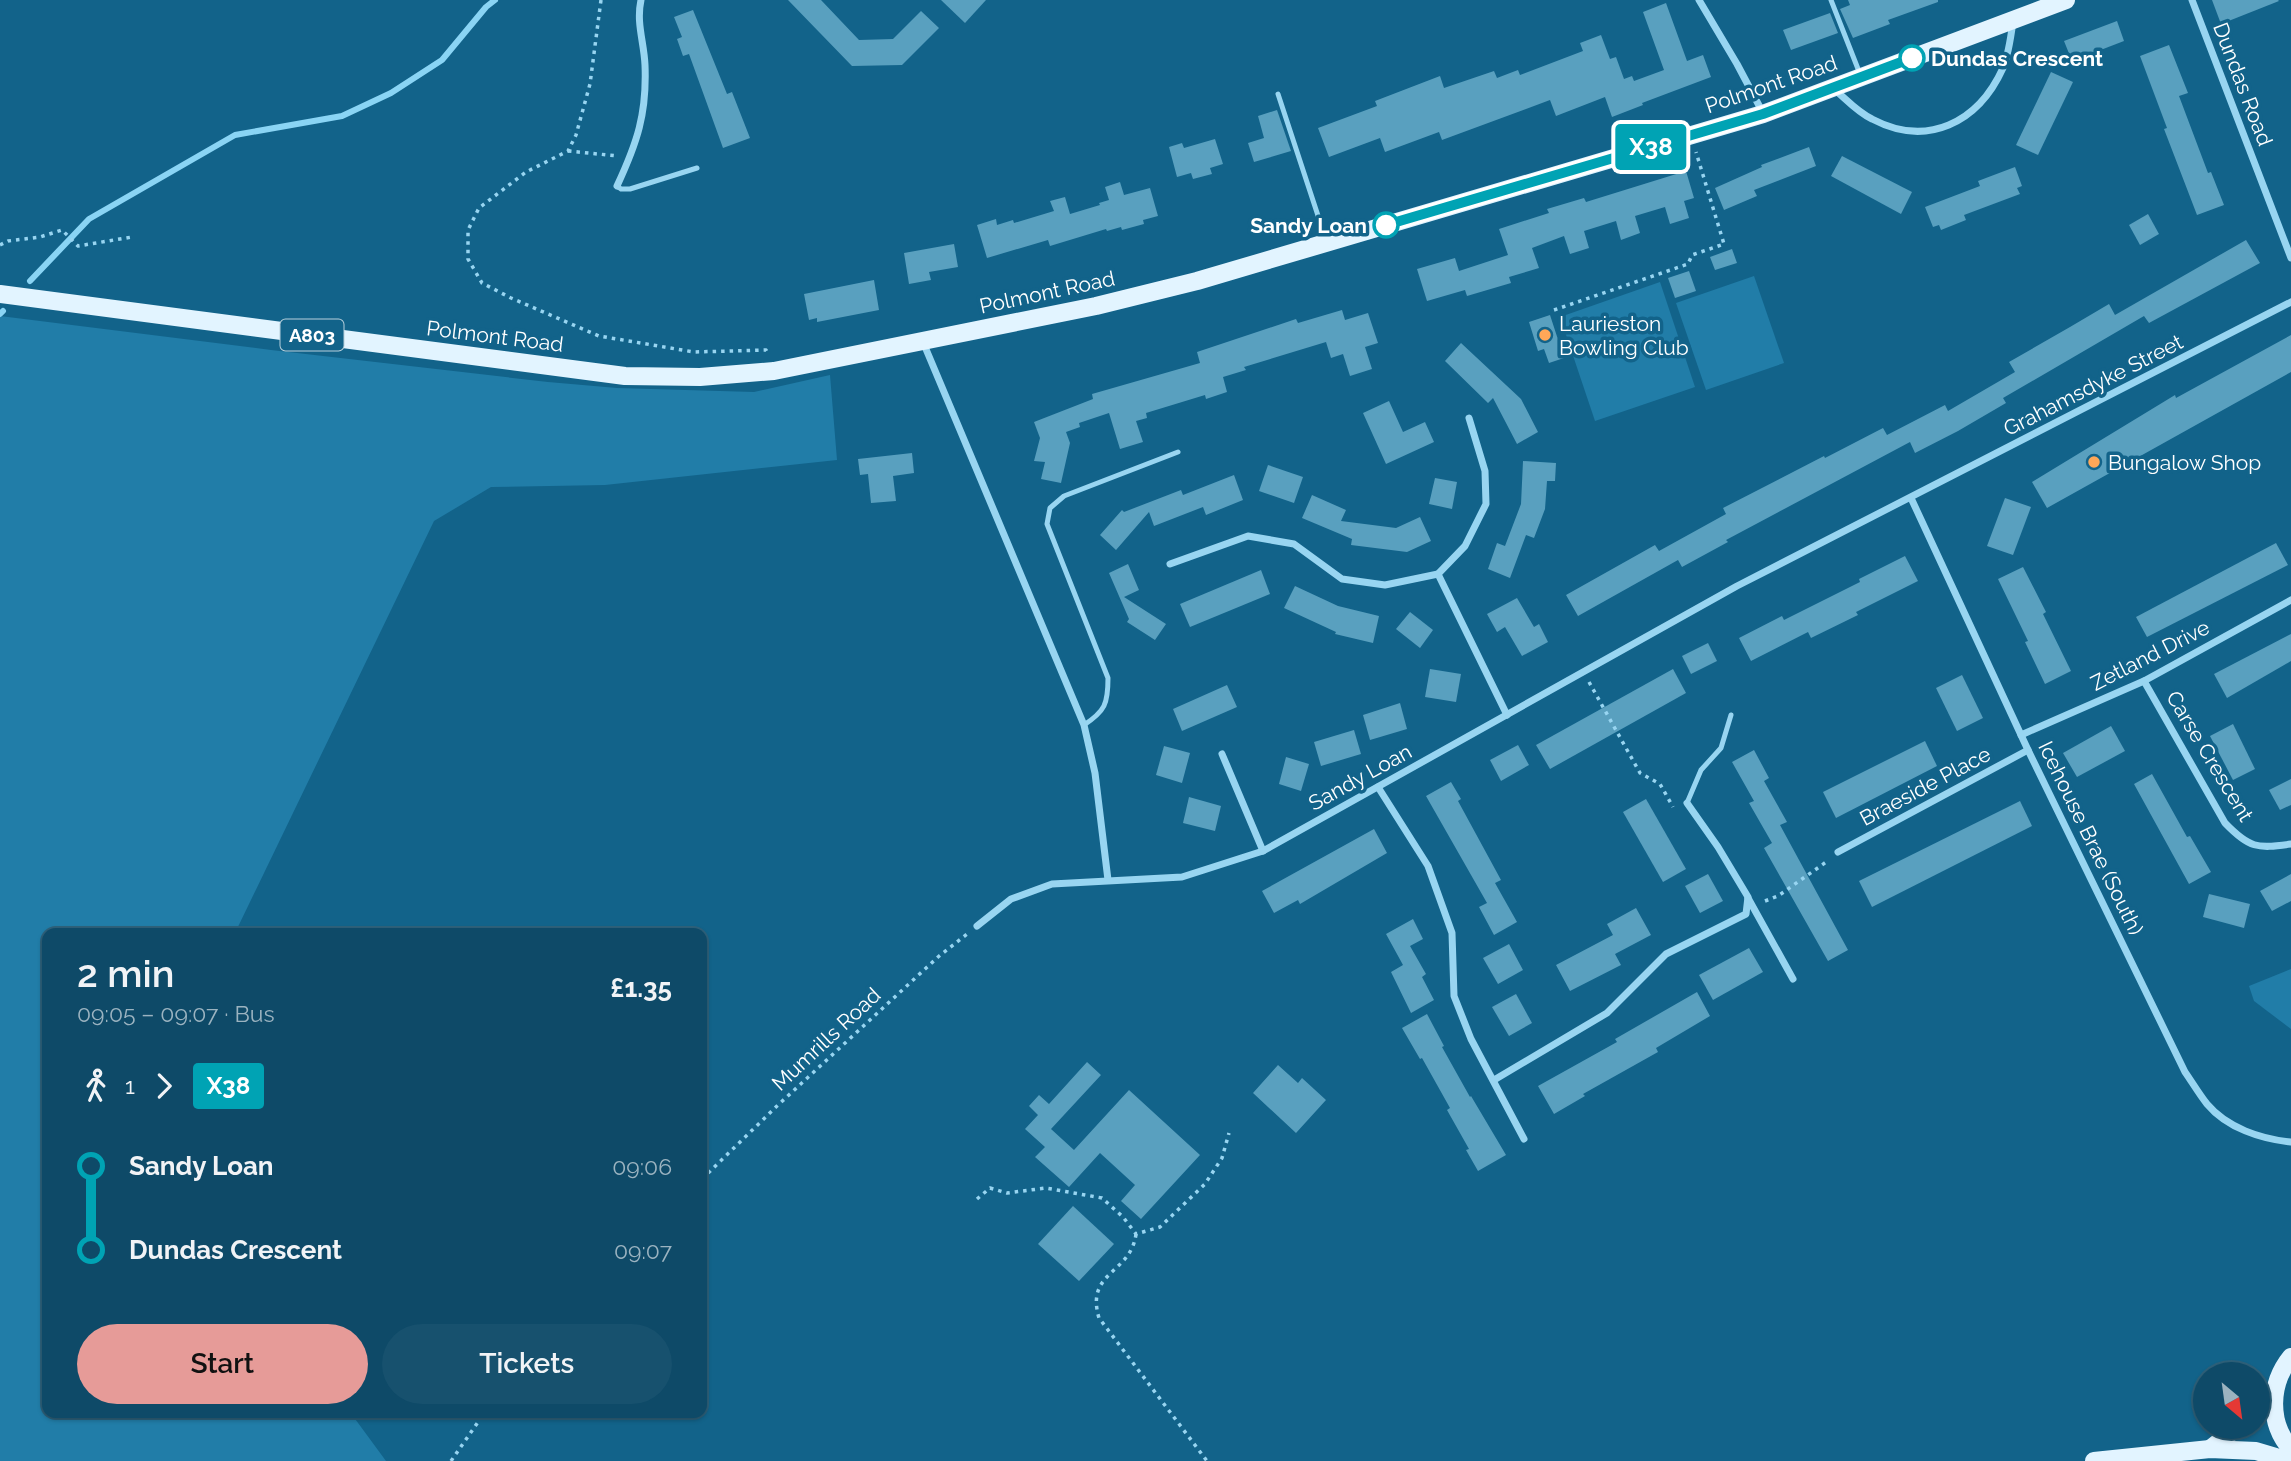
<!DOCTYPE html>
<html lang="en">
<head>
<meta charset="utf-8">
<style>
  body { margin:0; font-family:Raleway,sans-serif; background:#17516e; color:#f1f3f6; height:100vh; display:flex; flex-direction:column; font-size:26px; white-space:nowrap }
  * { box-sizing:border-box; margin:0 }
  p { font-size:23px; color:#9bb3c0 }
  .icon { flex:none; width:38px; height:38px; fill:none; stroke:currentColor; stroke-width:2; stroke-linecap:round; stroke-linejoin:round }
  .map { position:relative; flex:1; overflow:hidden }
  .drawer { position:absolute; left:42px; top:928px; width:665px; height:490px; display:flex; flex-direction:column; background:#0e4a68; border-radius:14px; box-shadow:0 2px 5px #0004,0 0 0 2px #2e627c }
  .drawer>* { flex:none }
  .badge { padding:0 14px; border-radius:5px; font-size:24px; line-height:46px }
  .needle { width:46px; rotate:151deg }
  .tools { position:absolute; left:2193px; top:1362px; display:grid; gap:14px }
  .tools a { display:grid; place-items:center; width:77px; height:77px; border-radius:50%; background:#0e4a68; box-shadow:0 2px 5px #0004,0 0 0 2px #2e627c; font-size:35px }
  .map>.badge { position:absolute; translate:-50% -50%; box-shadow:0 0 0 4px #fff }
  .legs { display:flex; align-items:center; gap:10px; height:77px; padding:0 35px; font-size:23px }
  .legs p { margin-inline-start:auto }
  .head { display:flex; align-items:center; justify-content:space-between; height:119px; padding:0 35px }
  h1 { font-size:38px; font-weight:600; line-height:52px }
  .action { display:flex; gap:14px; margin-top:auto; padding:14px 35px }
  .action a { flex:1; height:80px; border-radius:42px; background:#e69b98; color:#111; font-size:28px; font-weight:600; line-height:80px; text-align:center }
  .action a+a { background:#17516e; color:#f1f3f6 }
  ul { padding:0 35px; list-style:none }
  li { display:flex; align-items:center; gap:24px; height:84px; font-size:26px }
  li i { display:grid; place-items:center; width:10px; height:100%; margin:0 9px; background:currentColor }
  li i::after { content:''; width:18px; height:18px; margin:-9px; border:5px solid; border-radius:50%; background:#0e4a68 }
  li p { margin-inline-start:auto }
  li:first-child i { background:linear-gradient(#0000 50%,currentColor 0) }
  li:last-child i { background:linear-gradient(currentColor 50%,#0000 0) }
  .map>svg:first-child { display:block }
</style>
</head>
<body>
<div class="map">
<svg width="2291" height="1461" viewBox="0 0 2291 1461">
  <rect width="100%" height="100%" fill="#12638a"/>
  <g fill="#217da8">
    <polygon points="1754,276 1784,363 1706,390 1676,303"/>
    <polygon points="1660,282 1695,387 1595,421 1560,317"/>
    <polygon points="0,316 271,350 548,382 617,388 754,392 830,375 837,460 605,485 491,487 434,521 235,933 47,933 47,1412 350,1412 386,1461 0,1461"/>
    <polygon points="2291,969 2291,1029 2254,1001 2249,986"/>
  </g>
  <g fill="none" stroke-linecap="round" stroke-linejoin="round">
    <g stroke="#8ad4f4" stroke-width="6">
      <polyline points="30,281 89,219 235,135 342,116 391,93 442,60 486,7 495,0"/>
      <polyline points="0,314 3,311"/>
    </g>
  </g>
  <g fill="#59a0bf">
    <polygon points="788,0 821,0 859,40 893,39 921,11 939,28 902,65 852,66"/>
    <polygon points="941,0 986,0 965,23"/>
    <polygon points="1848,0 1938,0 1938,2 1888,20 1890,24 1853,38 1840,9 1850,5"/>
    <polygon points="2212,0 2278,0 2279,1 2221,24"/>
    <polygon points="1666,3 1687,61 1703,55 1711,77 1642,103 1643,105 1612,117 1605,97 1556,116 1550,100 1442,140 1439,132 1385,152 1380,138 1329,157 1318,128 1377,106 1375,101 1440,76 1444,88 1494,71 1497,78 1518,70 1520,75 1583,51 1580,43 1601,35 1610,59 1616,57 1624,79 1632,76 1634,81 1664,70 1643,12"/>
    <polygon points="693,10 727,94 732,92 750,138 723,148 689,54 683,56 677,39 682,37 674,17"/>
    <polygon points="1830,13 1838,33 1791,50 1783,30"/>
    <polygon points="2117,21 2124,41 2072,61 2064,41"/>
    <polygon points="2169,45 2188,93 2179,96 2208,173 2211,172 2224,205 2197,215 2164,129 2167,128 2140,56"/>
    <polygon points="2051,72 2073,82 2038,155 2016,145"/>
    <polygon points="1277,110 1291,151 1254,162 1248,143 1264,138 1258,116"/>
    <polygon points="1215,139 1223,164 1210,168 1212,174 1193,179 1191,173 1177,177 1169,147 1182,143 1184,148"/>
    <polygon points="1809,147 1816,166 1754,190 1757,196 1724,210 1715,188 1762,167 1761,165"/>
    <polygon points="1842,156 1912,192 1901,214 1831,176"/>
    <polygon points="2015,167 2022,186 2017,188 2020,194 1964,215 1966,220 1941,230 1939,225 1933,227 1925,207 1980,186 1978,181"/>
    <polygon points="1686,171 1694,198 1684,201 1689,218 1670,224 1665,207 1635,216 1640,233 1621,240 1616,221 1584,231 1589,248 1570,254 1564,236 1532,248 1539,268 1509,277 1511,283 1467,296 1465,290 1427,301 1417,269 1455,258 1459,271 1508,255 1499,229 1549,213 1547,209 1584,198 1586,202"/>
    <polygon points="1120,182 1124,195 1150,188 1158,216 1143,220 1144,224 1122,230 1121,227 1107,231 1106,229 1050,246 1048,240 987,258 977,225 996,219 997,225 1013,220 1014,223 1054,211 1050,201 1065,197 1070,214 1100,205 1099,203 1109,200 1105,187"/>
    <polygon points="2148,214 2159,234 2140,245 2129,225"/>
    <polygon points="2246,240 2260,263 2149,323 2144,316 2003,398 2006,403 1958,431 1915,453 1910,442 1726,540 1728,542 1682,567 1678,560 1578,616 1566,595 1655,545 1659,551 1726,514 1723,508 1824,456 1825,458 1883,428 1887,435 1945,405 1948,411 2015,372 2009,362 2070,327 2109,304 2115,315"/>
    <polygon points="954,244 958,267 929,272 931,280 909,284 904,253"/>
    <polygon points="1732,249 1737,263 1715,270 1710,257"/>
    <polygon points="1689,271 1696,291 1675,298 1668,278"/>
    <polygon points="874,280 879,310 817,322 817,318 809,320 804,294"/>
    <polygon points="1342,310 1345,320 1368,313 1378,343 1365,347 1372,369 1350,376 1343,354 1331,358 1326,342 1244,367 1246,370 1223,377 1227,392 1206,399 1205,395 1146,413 1147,418 1136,421 1143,442 1120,449 1109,413 1079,423 1080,427 1066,432 1070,443 1061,483 1041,479 1045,462 1034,461 1040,438 1034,422 1093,399 1092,394 1200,363 1197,352 1296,319 1298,323"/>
    <polygon points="1550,315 1564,358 1549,363 1544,349 1538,351 1529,322"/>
    <polygon points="2291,335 2291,372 2047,508 2032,482 2175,395 2176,398"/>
    <polygon points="1461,343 1521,399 1538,432 1517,444 1493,398 1488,403 1445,361"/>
    <polygon points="1389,401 1403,432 1425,422 1434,442 1386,464 1363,413"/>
    <polygon points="912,453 914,473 893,476 896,501 871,503 868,474 860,475 858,459"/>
    <polygon points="1523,461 1556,463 1555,481 1547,481 1545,509 1534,538 1526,535 1510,578 1488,569 1497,543 1505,546 1521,504"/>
    <polygon points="1268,465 1303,477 1294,503 1259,491"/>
    <polygon points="1234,475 1243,500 1206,515 1203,507 1154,526 1149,512 1116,550 1100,535 1122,510 1124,512 1181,490 1183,495"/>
    <polygon points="1435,478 1457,482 1452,509 1429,504"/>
    <polygon points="1312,495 1346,510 1341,521 1396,528 1420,517 1431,541 1407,552 1351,545 1352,539 1302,518"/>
    <polygon points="2005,498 2031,507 2013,555 1987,546"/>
    <polygon points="2276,543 2288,565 2147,637 2136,617"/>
    <polygon points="1905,556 1918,581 1856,612 1858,615 1811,638 1808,632 1751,661 1739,638 1782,616 1784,620 1860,582 1859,579"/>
    <polygon points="1128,564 1139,590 1124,597 1166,624 1155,640 1127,622 1129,619 1109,573"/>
    <polygon points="2023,567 2046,612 2043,614 2071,671 2045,684 2025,642 2028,641 1998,579"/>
    <polygon points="1261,570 1270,594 1190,627 1180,604"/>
    <polygon points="1295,586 1338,606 1379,616 1373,643 1335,634 1336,632 1284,608"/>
    <polygon points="1517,598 1534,627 1539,624 1548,642 1522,656 1505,627 1497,632 1487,614"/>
    <polygon points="1410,612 1433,630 1420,648 1396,629"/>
    <polygon points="2291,634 2291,661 2227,698 2214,674"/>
    <polygon points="1708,643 1717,661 1691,674 1682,656"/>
    <polygon points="1430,669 1461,674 1456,702 1425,697"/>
    <polygon points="1673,669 1686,693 1550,769 1536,745"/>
    <polygon points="1962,675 1983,718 1957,731 1936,688"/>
    <polygon points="1227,685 1237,707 1182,731 1173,709"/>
    <polygon points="1400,703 1407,729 1370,740 1363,715"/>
    <polygon points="2233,724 2255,769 2233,780 2210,736"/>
    <polygon points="2111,726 2125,751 2077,777 2063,753"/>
    <polygon points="1354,730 1361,754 1321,766 1314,742"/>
    <polygon points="1925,741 1937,766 1836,818 1823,792"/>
    <polygon points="1518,745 1529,765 1501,781 1490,760"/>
    <polygon points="1164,746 1190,753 1182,783 1156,775"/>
    <polygon points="1754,750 1769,778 1764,781 1787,822 1780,825 1848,950 1828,961 1764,848 1772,843 1749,803 1754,801 1732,762"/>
    <polygon points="1286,757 1309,764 1301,791 1279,784"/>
    <polygon points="2152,774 2187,837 2190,836 2211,872 2189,884 2134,784"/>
    <polygon points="2291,779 2291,805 2280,810 2269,790"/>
    <polygon points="1451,782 1461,799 1458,801 1501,880 1495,883 1517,922 1494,935 1479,907 1487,903 1426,796"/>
    <polygon points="1189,797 1221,806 1215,831 1183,823"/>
    <polygon points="1646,799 1686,869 1663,882 1623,812"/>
    <polygon points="2020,801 2032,826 1872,907 1859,881"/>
    <polygon points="1374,829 1387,853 1300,904 1298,900 1274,913 1262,891"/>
    <polygon points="1708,874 1723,901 1700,913 1685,886"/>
    <polygon points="2291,874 2291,901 2272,911 2260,891"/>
    <polygon points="2209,894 2250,904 2244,928 2203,917"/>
    <polygon points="1636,908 1651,935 1615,954 1621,965 1570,991 1556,965 1613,935 1607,924"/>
    <polygon points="1413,919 1423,939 1410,946 1426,974 1422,977 1434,1000 1411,1013 1391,972 1403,965 1386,934"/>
    <polygon points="1509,944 1523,970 1498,984 1483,958"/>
    <polygon points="1749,948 1763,972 1713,1000 1699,975"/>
    <polygon points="1697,992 1710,1016 1656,1048 1658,1052 1583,1094 1585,1096 1554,1114 1538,1086 1617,1042 1615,1039"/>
    <polygon points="1516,994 1532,1023 1509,1036 1492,1007"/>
    <polygon points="1427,1014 1444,1046 1442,1047 1470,1097 1471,1096 1506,1155 1478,1171 1466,1150 1469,1149 1447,1110 1450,1108 1422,1058 1420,1059 1402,1028"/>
    <polygon points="1087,1062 1101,1075 1051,1129 1074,1150 1129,1090 1200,1155 1141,1219 1121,1201 1135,1185 1100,1153 1069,1187 1035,1157 1045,1147 1025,1129 1038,1115 1029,1106 1039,1095 1049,1104"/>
    <polygon points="1278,1065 1298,1083 1302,1078 1326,1100 1296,1133 1253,1093"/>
    <polygon points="1073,1206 1114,1244 1079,1281 1038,1244"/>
  </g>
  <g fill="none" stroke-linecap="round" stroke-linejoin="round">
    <g stroke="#98d5f1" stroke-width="3.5" stroke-dasharray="3.5 5" stroke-linecap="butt">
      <polyline points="601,0 590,84 576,135 568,151 526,172 479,208 468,230 468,259 482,283 511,298 599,336 694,352 766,350 768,355"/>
      <polyline points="568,151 618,156"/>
      <polyline points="0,245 8,241 40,237 62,230 78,246 132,237"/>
      <polyline points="1554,310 1688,264 1692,255 1724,244 1696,152"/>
      <polyline points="1589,682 1640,773 1660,784 1673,807"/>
      <polyline points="1765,901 1778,896 1829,860"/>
      <polyline points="702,1179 777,1106 938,957 967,934"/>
      <polyline points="977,1199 990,1188 1007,1193 1046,1188 1102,1198 1123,1217 1136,1234 1160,1227 1205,1184 1222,1158 1229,1133"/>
      <path d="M1136,1234C1131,1274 1085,1271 1099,1318L1207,1461"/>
      <polyline points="451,1461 485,1412"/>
    </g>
    <g stroke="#98d5f1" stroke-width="5">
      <polyline points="1831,0 1860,74"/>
      <polyline points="1278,94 1326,240"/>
      <polyline points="617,186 621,189 630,189 697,168"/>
      <path d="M1084,725C1105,711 1108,704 1108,678L1047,524L1050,508L1064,496L1178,452"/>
      <polyline points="1687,803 1701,770 1721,748 1731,715"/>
    </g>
    <g stroke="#98d5f1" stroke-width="7">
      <polyline points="1699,0 1737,64 1763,113"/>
      <polyline points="2192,0 2291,258"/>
      <path d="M1834,89C1846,99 1857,112 1872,119C1927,148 1978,123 2003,68C2009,53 2011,36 2013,21"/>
      <path d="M617,186C637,143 647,114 645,65C644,42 636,23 641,0"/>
      <polyline points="923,342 1084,725 1095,773 1108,880"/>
      <path d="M1911,498L2028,750L2185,1072C2192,1082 2199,1094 2207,1104C2227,1128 2261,1139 2291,1142"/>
      <polyline points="1170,564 1248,536 1294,544 1342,579 1385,585 1438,574 1465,546 1486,504 1485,471 1469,418"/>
      <polyline points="1438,574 1507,715"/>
      <path d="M2144,681L2225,823C2249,848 2257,849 2291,844"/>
      <polyline points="2021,735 2144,681 2291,600"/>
      <polyline points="1222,754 1263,851"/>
      <polyline points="1378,787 1428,866 1452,933 1454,996 1471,1039 1524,1139"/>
      <polyline points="1838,852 2028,750"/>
      <polyline points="1748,898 1793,979"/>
      <polyline points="977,926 1011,899 1052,884 1182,877 1263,851 1737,586 2291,302"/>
      <polyline points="1494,1080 1607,1013 1666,954 1746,914 1748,897 1718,847 1687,803"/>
    </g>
    <g stroke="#e2f4ff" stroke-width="18">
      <polyline points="0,294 625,376 700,377 774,371 1096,306 1197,281 1763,114 2066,0"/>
      <path d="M2291,1357C2269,1384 2268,1423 2291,1449"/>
      <polyline points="2210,1449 2239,1426"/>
      <polyline points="2094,1461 2210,1449 2256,1451 2289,1461"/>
    </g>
  </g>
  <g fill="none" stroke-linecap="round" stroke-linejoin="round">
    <g stroke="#fff" stroke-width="16">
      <polyline id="line-1" points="1386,225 1763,114 1912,58"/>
    </g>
    <use href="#line-1" stroke="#00a3b4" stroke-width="10"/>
  </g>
  <g fill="#fff" stroke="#00a3b4" stroke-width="3.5">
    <circle cx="1912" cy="58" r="12"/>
    <circle cx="1386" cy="225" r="12"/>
  </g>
  <g fill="#ffa758" stroke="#12638a" stroke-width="2.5">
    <circle cx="1545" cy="335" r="7"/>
    <circle cx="2094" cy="462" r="7"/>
  </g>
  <g text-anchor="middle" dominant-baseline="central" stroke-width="7" stroke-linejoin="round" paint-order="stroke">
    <rect fill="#12638a" stroke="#b8d0dc" stroke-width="2" x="280.5" y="319.5" width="63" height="31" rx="5"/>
    <g font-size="19" font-weight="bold" fill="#fff">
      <text x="312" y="335">A803</text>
    </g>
    <g font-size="21" font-weight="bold" fill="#fff" stroke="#12638a" text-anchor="start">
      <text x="1931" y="58">Dundas Crescent</text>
      <text x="1367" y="225" text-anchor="end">Sandy Loan</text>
    </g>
    <g font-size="21" fill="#fff" stroke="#12638a">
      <text transform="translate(1771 84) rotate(-19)">Polmont Road</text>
      <text transform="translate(2243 84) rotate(69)">Dundas Road</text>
      <text transform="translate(1047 292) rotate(-12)">Polmont Road</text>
      <text transform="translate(495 336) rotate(7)">Polmont Road</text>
      <text transform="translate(2093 385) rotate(-27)">Grahamsdyke Street</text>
      <text transform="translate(2150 655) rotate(-27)">Zetland Drive</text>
      <text transform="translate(2210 756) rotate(59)">Carse Crescent</text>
      <text transform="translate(1360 777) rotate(-29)">Sandy Loan</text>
      <text transform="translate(1925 786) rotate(-28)">Braeside Place</text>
      <text transform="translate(2091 838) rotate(64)">Icehouse Brae (South)</text>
      <text transform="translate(826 1039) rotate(-43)">Mumrills Road</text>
    </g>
    <g font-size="21" fill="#fff" stroke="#12638a" text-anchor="start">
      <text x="1559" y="323">Laurieston<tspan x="1559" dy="24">Bowling Club</tspan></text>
      <text x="2108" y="462">Bungalow Shop</text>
    </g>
  </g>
</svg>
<div class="tools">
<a><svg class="needle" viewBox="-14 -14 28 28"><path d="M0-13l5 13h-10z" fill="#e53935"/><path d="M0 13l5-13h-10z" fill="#9bb3c0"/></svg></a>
</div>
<b class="badge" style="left:1651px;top:147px;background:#00a3b4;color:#fff">X38</b>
<section class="drawer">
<div class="head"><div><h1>2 min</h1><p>09:05 – 09:07 · Bus</p></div><b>£1.35</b></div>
<div class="legs"><svg class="icon" aria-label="walk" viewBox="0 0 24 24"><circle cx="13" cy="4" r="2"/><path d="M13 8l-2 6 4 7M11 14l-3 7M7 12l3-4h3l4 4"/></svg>1<svg class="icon" aria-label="forward" viewBox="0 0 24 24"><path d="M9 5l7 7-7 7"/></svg><b class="badge" style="background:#00a3b4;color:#fff">X38</b></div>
<ul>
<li><i style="color:#00a3b4"></i><b>Sandy Loan</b><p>09:06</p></li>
<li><i style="color:#00a3b4"></i><b>Dundas Crescent</b><p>09:07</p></li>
</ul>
<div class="action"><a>Start</a><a>Tickets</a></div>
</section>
</div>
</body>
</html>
